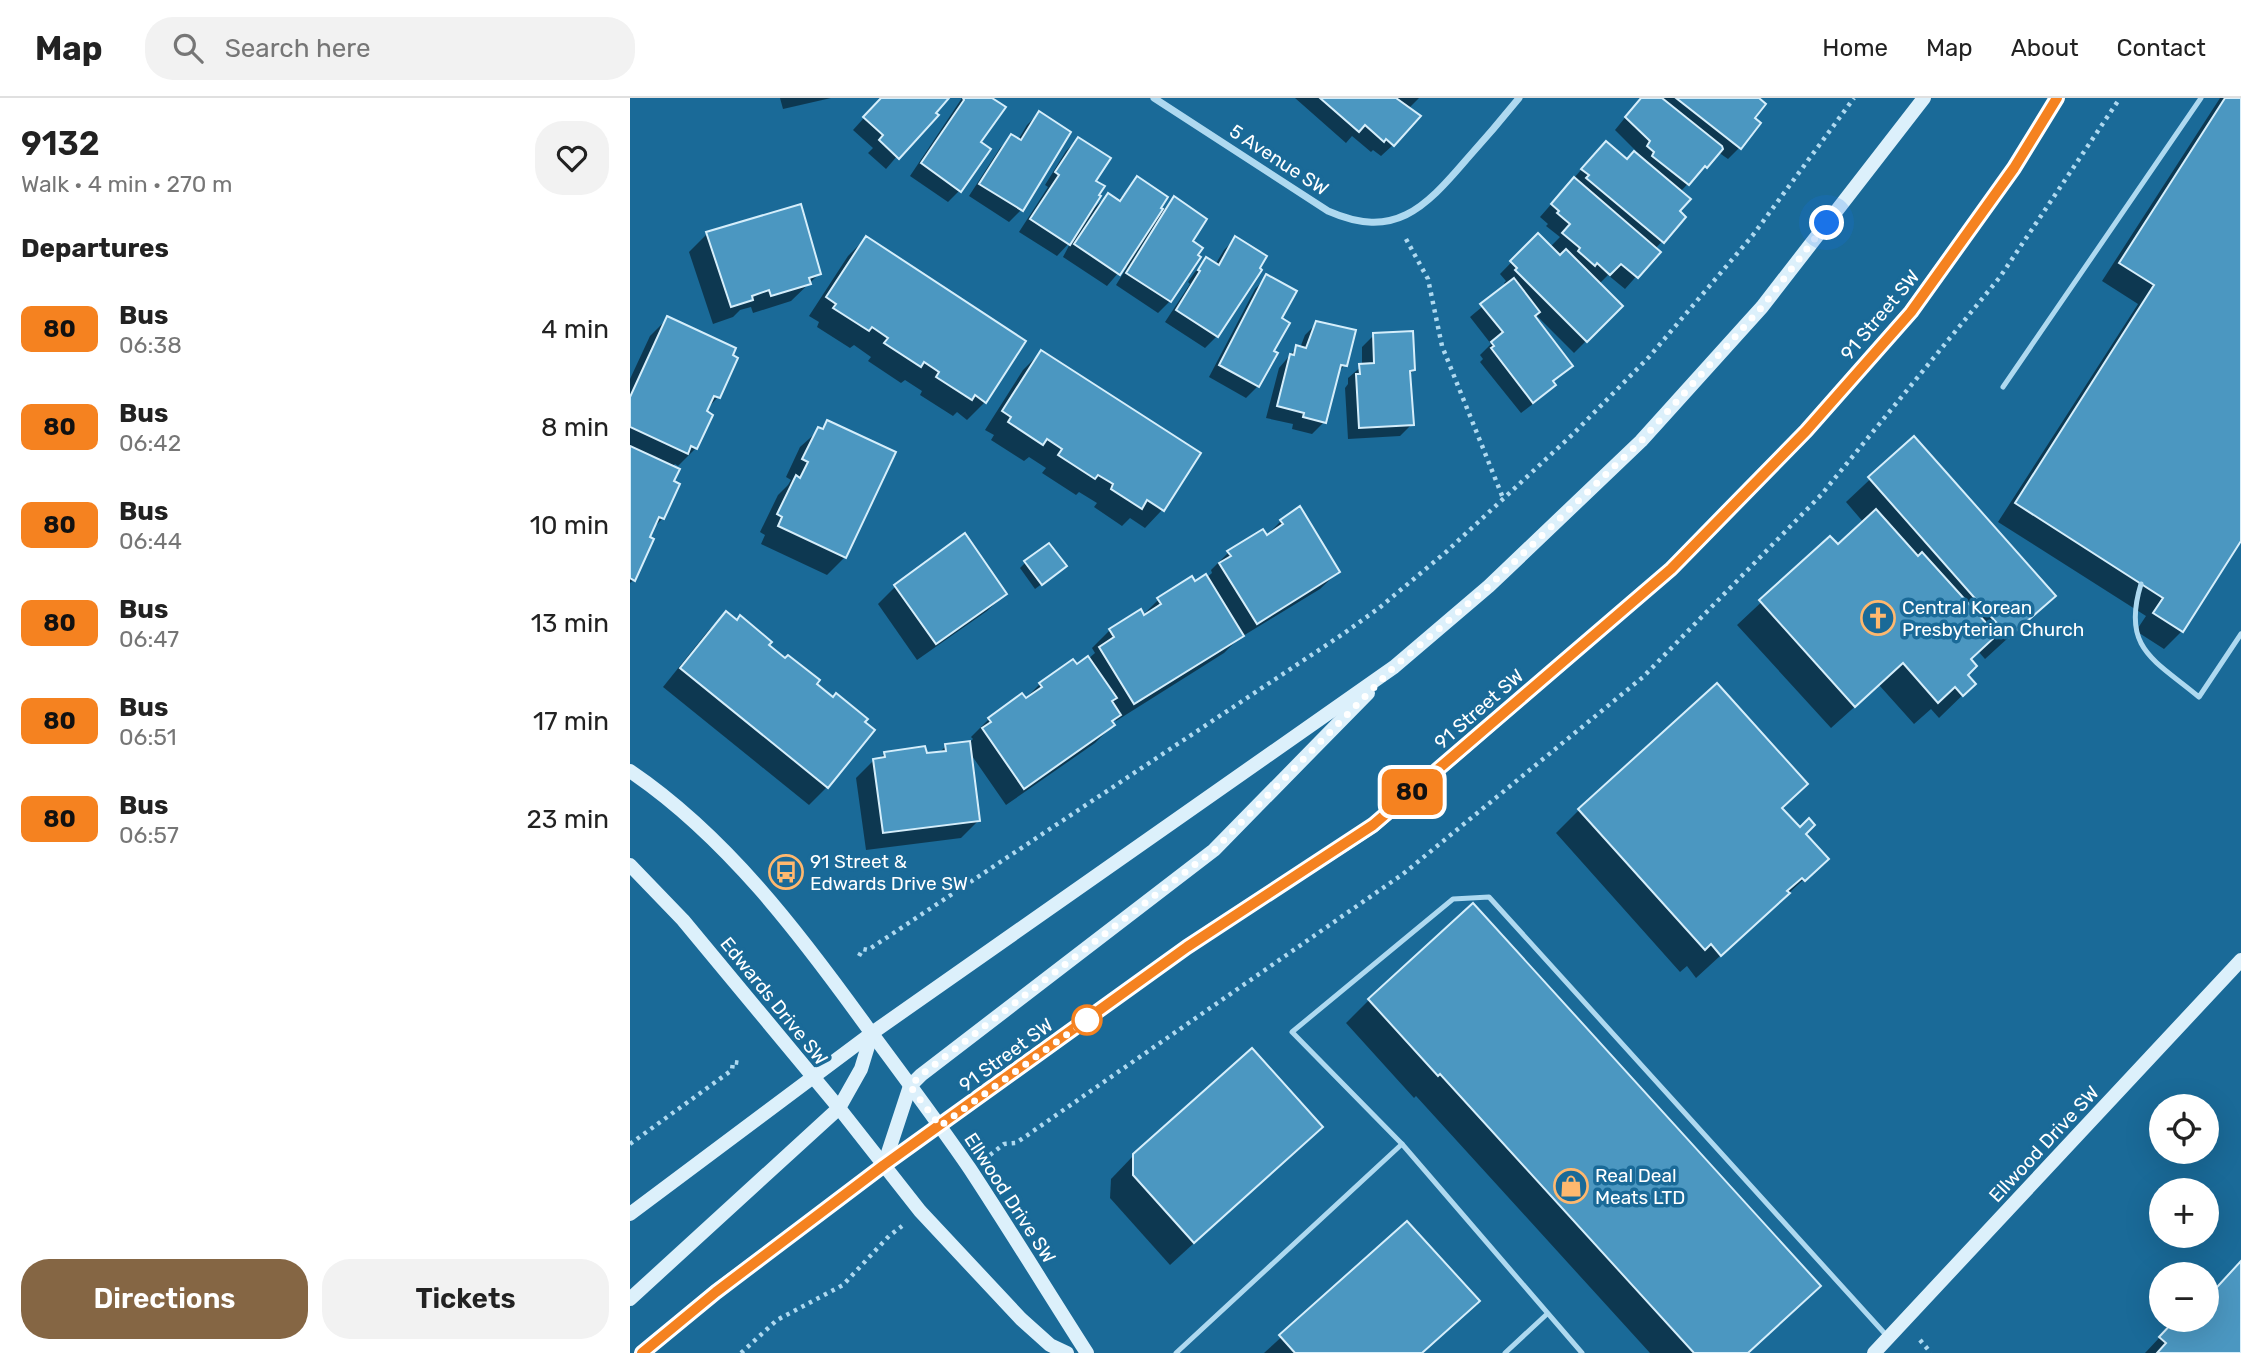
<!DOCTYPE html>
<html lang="en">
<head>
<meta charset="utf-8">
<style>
  body { margin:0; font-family:Rubik,sans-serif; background:#f2f2f2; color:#222; height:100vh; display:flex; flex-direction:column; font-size:26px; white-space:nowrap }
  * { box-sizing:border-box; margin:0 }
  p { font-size:23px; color:#767676 }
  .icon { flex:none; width:38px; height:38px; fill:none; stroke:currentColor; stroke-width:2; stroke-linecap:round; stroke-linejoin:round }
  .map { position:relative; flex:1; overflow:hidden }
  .panel { display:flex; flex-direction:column; background:#fff; width:630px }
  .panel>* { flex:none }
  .badge { padding:0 14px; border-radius:10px; font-size:24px; line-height:46px }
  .buttons { position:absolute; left:1519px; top:996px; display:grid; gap:14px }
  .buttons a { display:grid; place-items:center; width:70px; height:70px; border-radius:50%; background:#fff; box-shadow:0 7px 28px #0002; font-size:35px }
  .you { position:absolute; width:35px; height:35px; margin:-18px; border:5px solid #fff; border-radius:50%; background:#1a73e8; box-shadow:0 0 0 10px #1a73e833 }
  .map>.badge { position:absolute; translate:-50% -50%; box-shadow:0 0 0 4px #fff }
  h2 { padding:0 21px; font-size:26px; line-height:63px }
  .round { display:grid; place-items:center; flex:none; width:74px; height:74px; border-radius:28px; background:#f2f2f2 }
  .headline { display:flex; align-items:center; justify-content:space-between; height:119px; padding:0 21px }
  h1 { font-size:33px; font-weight:600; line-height:52px }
  .action { display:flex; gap:14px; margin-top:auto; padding:14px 21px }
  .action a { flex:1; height:80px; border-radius:28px; background:#856644; color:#fff; font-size:28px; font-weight:600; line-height:80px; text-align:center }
  .action a+a { background:#f2f2f2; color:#222 }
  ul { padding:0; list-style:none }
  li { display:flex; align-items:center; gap:21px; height:98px; padding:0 21px }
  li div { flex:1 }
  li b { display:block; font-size:26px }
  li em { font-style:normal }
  li .badge { min-width:77px; font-weight:700; text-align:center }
  header { display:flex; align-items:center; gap:42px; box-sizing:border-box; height:98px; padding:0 35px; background:#fff; border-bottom:2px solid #e0e0e0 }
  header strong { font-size:33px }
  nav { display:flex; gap:38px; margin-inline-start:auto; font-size:24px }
  .search { width:490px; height:63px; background:#f2f2f2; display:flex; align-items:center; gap:18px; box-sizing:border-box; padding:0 24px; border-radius:28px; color:#767676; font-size:26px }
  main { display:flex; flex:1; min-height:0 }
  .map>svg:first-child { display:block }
</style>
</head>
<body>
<header>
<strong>Map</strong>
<div class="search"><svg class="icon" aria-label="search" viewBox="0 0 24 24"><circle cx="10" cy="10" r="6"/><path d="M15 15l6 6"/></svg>Search here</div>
<nav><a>Home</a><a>Map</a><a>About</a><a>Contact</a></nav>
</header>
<main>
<section class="panel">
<div class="headline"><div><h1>9132</h1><p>Walk · 4 min · 270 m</p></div><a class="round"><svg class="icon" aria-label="heart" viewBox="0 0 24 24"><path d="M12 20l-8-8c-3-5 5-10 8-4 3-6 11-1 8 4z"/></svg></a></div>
<h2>Departures</h2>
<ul>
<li><span class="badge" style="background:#f58220;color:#111">80</span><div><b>Bus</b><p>06:38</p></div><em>4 min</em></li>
<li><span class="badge" style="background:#f58220;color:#111">80</span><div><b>Bus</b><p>06:42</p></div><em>8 min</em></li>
<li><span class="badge" style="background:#f58220;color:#111">80</span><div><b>Bus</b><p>06:44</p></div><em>10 min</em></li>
<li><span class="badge" style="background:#f58220;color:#111">80</span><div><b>Bus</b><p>06:47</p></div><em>13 min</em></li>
<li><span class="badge" style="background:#f58220;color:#111">80</span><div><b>Bus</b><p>06:51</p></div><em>17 min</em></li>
<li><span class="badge" style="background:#f58220;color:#111">80</span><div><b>Bus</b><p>06:57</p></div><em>23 min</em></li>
</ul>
<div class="action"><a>Directions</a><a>Tickets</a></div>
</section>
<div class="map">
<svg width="1611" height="1255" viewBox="0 0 1611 1255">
  <rect width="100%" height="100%" fill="#1a6a98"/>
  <g fill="#0007">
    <polygon points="150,0 201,0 153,11"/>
    <polygon points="252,0 317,0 256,71 238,55 243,50 223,32"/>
    <polygon points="332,0 359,0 349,45 330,92 318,104 280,78"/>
    <polygon points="665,0 789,0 779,10 763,47 751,58 743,52 741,54 722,38 716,45"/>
    <polygon points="1011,0 1126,0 1123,20 1110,49 1098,61 1088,54 1050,94 1047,114 1054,119 1025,151 1028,154 995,191 978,177 969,186 991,208 944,255 905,216 903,218 941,267 922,285 923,287 912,299 891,315 850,264 853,261 850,257 861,246 840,219 877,188 874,185 876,183 870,176 908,137 920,149 930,139 916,128 918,126 910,119 964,57 996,62 1006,53 985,32"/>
    <polygon points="1590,0 1611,0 1611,440 1552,533 1534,551 1506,533 1516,518 1368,424 1508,206 1472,183"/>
    <polygon points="409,15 439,34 391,112 379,124 339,98 370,50 382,38 388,42 397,27"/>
    <polygon points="448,41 464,83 461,113 478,97 488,103 507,81 532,113 544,101 566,158 540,203 528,215 486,187 497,169 495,167 477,188 433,159 442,142 427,158 389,134 418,89 415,87 436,53"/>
    <polygon points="77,136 189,176 161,203 123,215 121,209 110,212 103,219 83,226 59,154"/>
    <polygon points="236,140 355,304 337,322 327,314 323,318 290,297 292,293 275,282 271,285 238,263 241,259 224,247 220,250 187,229 189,224 179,218 218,158"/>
    <polygon points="606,140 587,238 575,250 535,224 560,186 558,184 565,174 577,162 585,167 594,152"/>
    <polygon points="637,179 641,254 628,288 616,300 579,279 625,191"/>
    <polygon points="38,220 88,299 76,312 66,350 48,368 45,366 42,369 42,384 33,420 22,431 4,482 0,485 0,281 20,238"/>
    <polygon points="687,225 715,267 706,276 694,324 682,336 662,331 663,326 636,320 649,270 667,249 670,250 675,237"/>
    <polygon points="744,237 784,272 779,277 782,326 770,338 718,341 715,290 718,286 718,280 732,268 732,249"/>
    <polygon points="411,254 532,412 515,430 500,420 492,428 464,409 467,405 449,394 446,397 412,375 416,370 399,359 394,363 361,342 364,337 355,332 393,272"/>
    <polygon points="198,324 215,459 197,477 131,446 135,437 130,434 148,397 158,387 161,382 156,379 170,349"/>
    <polygon points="1284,340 1424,498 1355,561 1348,553 1339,562 1336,577 1344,586 1309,620 1301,611 1284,626 1249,587 1201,630 1107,527 1200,440 1208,449 1234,425 1216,404"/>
    <polygon points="669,411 708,474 690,491 608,541 594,555 486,623 485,621 481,625 483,627 465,645 376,707 340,655 349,722 331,740 236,752 226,680 244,662 248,662 255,655 295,657 308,656 316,648 339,645 343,641 341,639 359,621 394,602 410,586 458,561 465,555 462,550 480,532 510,514 513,517 528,502 576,480 582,475 581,472 598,455 636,438 651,423"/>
    <polygon points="396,464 429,473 405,491 390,470"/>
    <polygon points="266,488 375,496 357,513 287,562 248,506"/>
    <polygon points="96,515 185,586 197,689 179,707 33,589 78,533"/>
    <polygon points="1151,711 1196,761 1066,880 1057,868 1050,874 926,735 949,712"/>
    <polygon points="739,902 1189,1188 1118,1255 1020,1255 786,998 784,1000 716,925"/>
    <polygon points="691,1029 540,1167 480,1100 481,1081 504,1057"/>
    <polygon points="777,1125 847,1203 824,1226 792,1255 634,1255"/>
    <polygon points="1611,1164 1611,1255 1515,1255 1546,1222 1577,1222 1577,1201"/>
  </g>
  <g fill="#4b97c1" stroke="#d5eefb" stroke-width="2">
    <polygon points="251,0 319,0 306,15 309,17 269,61 249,42 253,37 233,19"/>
    <polygon points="362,0 376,9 351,44 361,51 331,94 291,65 334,2 333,0"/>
    <polygon points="690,0 766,0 791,18 764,48 756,41 754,44 735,27 729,34"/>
    <polygon points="1011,0 1032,0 1092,48 1093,51 1077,70 1075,68 1059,87 1022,58 1024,54 1017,48 1020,43 995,19"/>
    <polygon points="1046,0 1129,0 1136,6 1125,20 1131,25 1111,51"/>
    <polygon points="1595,0 1611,0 1611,443 1553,534 1523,515 1533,500 1385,405 1524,187 1489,165"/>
    <polygon points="409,13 441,34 393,113 349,86 381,36 391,42"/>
    <polygon points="448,39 481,60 466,83 475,88 469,97 471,98 440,147 400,121 429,77 425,74"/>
    <polygon points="976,43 997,61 1004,53 1061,101 1050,113 1056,119 1034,145 956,80 959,77 951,71"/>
    <polygon points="507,78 538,99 531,110 533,111 490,177 444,146 478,95 490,103"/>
    <polygon points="944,79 1031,154 1008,180 991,166 980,177 967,165 965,168 948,153 950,150 932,135 940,126 927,115 929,113 921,106"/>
    <polygon points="544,98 577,121 563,143 573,150 568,157 571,159 541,204 496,175"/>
    <polygon points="171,106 191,176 179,180 181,186 141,198 139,192 122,198 123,202 101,209 76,134"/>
    <polygon points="908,135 930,157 936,151 993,208 957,244 885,172 887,170 880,163"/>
    <polygon points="236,138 396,243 356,305 345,297 342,302 306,279 309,274 294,264 291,269 254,245 258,240 242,229 239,233 203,210 206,206 196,199"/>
    <polygon points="605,138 637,158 630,170 632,172 588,239 546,212 570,173 568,172 576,159 589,167"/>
    <polygon points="636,176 667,193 652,220 660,225 644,253 648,255 629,289 589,267"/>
    <polygon points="884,180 910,214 905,218 943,268 923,283 926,287 903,305 861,250 864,248 861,244 873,234 850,206"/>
    <polygon points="37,218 106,250 103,257 108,260 90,300 84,298 77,313 83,317 67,351 61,348 58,356 0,329 0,299"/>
    <polygon points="686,223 726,232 717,268 711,267 696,325 673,319 674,315 647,308 660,256 664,257 666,247 676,250"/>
    <polygon points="783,233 785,272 780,273 784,327 729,330 726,276 730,276 729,266 744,265 743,235"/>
    <polygon points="411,252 571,355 534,413 517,402 512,411 481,391 483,386 468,377 465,381 428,357 432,351 417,341 413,347 378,324 381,319 372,313"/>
    <polygon points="197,322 266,354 216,460 148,428 152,419 147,416 166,377 170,380 178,364 172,361 188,329 193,331"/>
    <polygon points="1284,338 1426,498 1379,539 1238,379"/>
    <polygon points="0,348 50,371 44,383 50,386 34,421 29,419 20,439 24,441 5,483 0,480"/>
    <polygon points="670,408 710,474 627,526 589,465 601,458 597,453 633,431 637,437 653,426 650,422"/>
    <polygon points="1246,411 1288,458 1292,454 1367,537 1341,561 1347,568 1338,577 1346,586 1333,598 1325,589 1308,605 1273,565 1225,609 1129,502 1200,438 1208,446"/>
    <polygon points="335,435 377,496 306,546 264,487"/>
    <polygon points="419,445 437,468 412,487 394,463"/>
    <polygon points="576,476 614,538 504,606 469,549 484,539 479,531 511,511 514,517 531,506 527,500 562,478 565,483"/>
    <polygon points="96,513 107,522 110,517 142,544 139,547 155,560 158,557 190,582 187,586 203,599 206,595 238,621 235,624 245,632 198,690 50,570"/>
    <polygon points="458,558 487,600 482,603 491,617 482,623 485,627 394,691 352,630 361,624 358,620 392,595 396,600 412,589 409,585 443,561 447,566"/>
    <polygon points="1087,585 1178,686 1152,710 1170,729 1179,720 1185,727 1176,736 1199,761 1175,783 1172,780 1157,793 1160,795 1091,858 1081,846 1075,852 948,711"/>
    <polygon points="340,643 350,723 253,735 243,661 255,659 254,654 295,648 297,655 316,653 315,646"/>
    <polygon points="843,805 1191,1188 1118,1255 1064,1255 810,976 808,978 738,901"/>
    <polygon points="622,950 693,1029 564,1145 503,1077 503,1056"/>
    <polygon points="777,1123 850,1203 792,1255 665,1255 649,1237"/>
    <polygon points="1611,1163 1611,1255 1527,1255 1536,1245 1529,1239 1545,1222 1577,1222 1577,1200"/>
  </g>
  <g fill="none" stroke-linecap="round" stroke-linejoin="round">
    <g stroke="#aed9f0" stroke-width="4.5" stroke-dasharray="3.5 5" stroke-linecap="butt">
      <polyline points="776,141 798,181 812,248 873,400"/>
      <polyline points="229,858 233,851 238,852 713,536 749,510 816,454 943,336 1019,259 1123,137 1224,0"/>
      <polyline points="0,1046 102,972 103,964 110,965"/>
      <polyline points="360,1057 374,1046 386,1045 773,776 1013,579 1191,397 1370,179 1490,0"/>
      <polyline points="1290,1242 1301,1255"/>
      <polyline points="111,1255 147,1222 213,1187 259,1138 272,1128"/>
    </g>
    <g stroke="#aed9f0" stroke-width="5">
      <polyline points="1373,289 1571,0"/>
      <path d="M1511,486C1491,551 1525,562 1569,599L1611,536"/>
      <polyline points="546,1255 772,1046"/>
      <polyline points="875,1255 917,1216"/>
      <polyline points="952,1255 772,1046 662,934 823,801 859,799 1257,1238"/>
    </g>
    <path stroke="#aed9f0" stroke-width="7" d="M524,0L698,113C764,142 794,111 836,62C854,42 872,21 889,0"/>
    <g stroke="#dcf0fb" stroke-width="14">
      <path d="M0,673C96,738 170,836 237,929C272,976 307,1023 340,1071C380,1132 418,1194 457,1255"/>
      <polyline points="0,767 53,822 209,1010 290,1113 391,1221 420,1247 437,1255"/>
      <polyline points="254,1067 280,988 291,977 584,752 738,595"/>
      <polyline points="0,1116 242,935 764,569 859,488 1011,343 1132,209 1294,0"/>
      <polyline points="0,1201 209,1010 231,971 242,935"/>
      <polyline points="12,1255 85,1194 254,1067 557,849 743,728 1041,471 1176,333 1281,213 1384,70 1427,0"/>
      <polyline points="1244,1255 1611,862"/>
    </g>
  </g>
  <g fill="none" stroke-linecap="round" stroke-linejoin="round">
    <g stroke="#fff" stroke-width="16">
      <polyline id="line" points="12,1255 86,1194 254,1067 557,849 743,727 1041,471 1176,333 1281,214 1384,70 1427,0"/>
    </g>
    <use href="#line" stroke="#f58220" stroke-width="10"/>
    <polyline stroke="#fff" stroke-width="7" stroke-dasharray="0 12.6" points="457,922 310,1028 280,988 291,977 584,752 764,569 859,488 1011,343 1132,209 1197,125"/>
  </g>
  <defs>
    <g id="church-ring" transform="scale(1.75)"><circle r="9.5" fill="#1a6a98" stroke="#ffb86e" stroke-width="1.5"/><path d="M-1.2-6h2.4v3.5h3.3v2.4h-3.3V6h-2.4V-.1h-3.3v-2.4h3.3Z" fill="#ffb86e"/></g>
    <g id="bus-ring" transform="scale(1.75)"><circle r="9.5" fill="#1a6a98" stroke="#ffb86e" stroke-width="1.5"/><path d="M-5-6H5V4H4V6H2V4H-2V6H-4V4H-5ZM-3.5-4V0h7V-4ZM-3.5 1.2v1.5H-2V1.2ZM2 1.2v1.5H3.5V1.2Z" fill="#ffb86e"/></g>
    <g id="shop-ring" transform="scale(1.75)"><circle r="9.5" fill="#1a6a98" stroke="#ffb86e" stroke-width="1.5"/><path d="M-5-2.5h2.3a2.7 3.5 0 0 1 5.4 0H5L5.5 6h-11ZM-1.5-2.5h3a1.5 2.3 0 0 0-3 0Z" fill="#ffb86e"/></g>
  </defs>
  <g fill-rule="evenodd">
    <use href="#church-ring" x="1248" y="520"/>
    <use href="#bus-ring" x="156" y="774"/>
    <use href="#shop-ring" x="941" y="1088"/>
  </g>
  <circle fill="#fff" stroke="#f58220" stroke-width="3.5" cx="457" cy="922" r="14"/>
  <g text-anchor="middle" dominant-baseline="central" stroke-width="7" stroke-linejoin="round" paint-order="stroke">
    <g font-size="19" fill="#fff" stroke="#1a6a98">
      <text transform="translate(649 62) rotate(33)">5 Avenue SW</text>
      <text transform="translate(1250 217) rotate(-50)">91 Street SW</text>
      <text transform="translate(849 611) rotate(-41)">91 Street SW</text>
      <text transform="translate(144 903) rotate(51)">Edwards Drive SW</text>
      <text transform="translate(376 957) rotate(-36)">91 Street SW</text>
      <text transform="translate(1414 1046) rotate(-47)">Ellwood Drive SW</text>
      <text transform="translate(380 1100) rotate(57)">Ellwood Drive SW</text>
    </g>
    <g font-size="19" fill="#fff" stroke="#1a6a98" text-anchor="start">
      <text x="1272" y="509">Central Korean<tspan x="1272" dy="22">Presbyterian Church</tspan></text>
      <text x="180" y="763">91 Street &amp;<tspan x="180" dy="22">Edwards Drive SW</tspan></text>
      <text x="965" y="1077">Real Deal<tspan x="965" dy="22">Meats LTD</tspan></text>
    </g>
  </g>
</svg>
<div class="buttons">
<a><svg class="icon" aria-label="locate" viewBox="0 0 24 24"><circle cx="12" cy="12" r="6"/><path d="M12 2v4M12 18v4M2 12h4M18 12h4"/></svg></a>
<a>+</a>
<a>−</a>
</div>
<div class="you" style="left:1197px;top:125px"></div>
<b class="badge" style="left:782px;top:694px;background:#f58220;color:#111">80</b>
</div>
</main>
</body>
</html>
